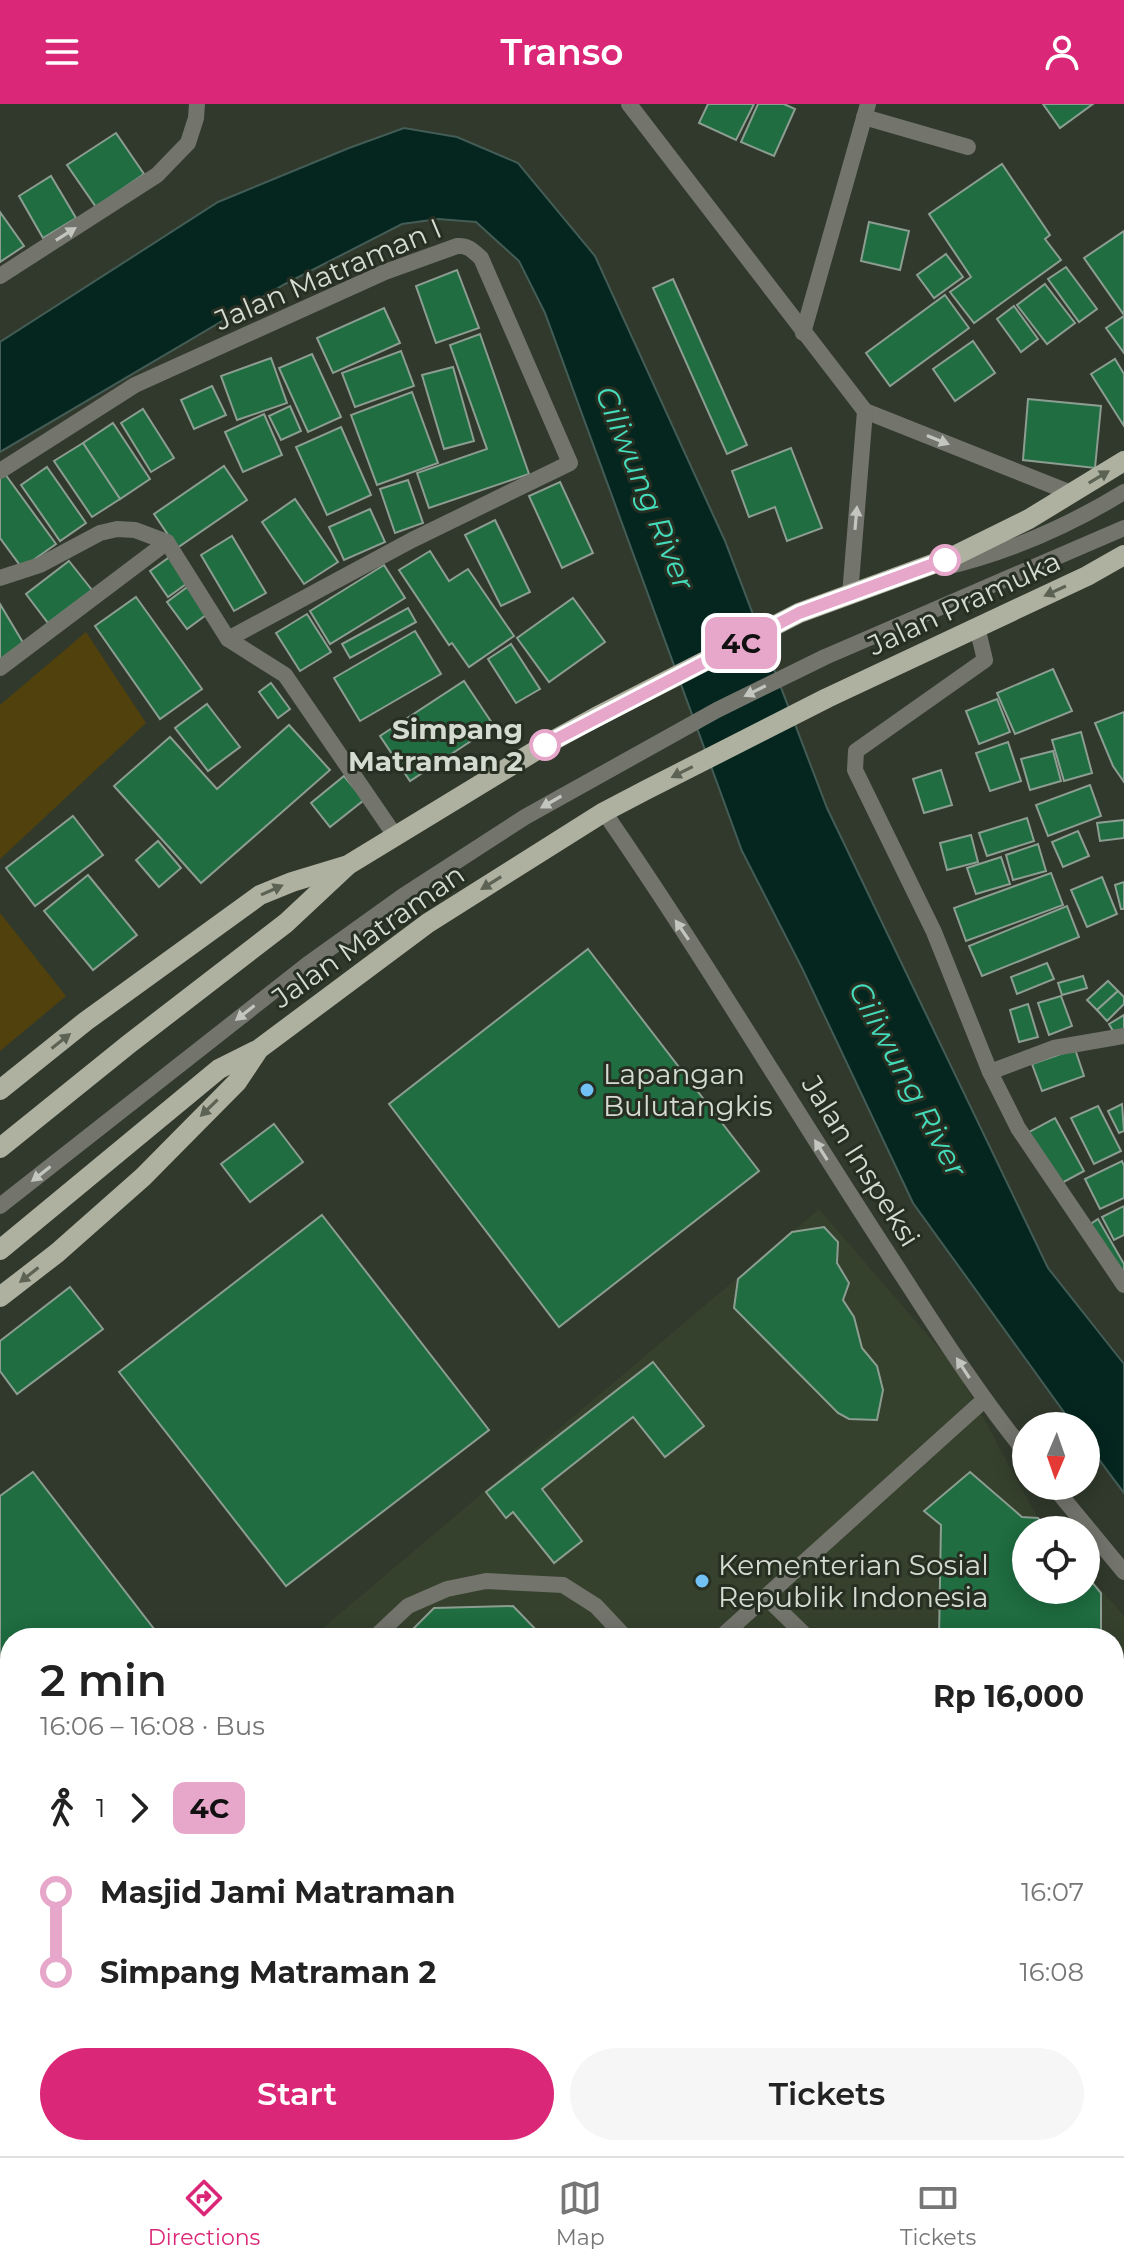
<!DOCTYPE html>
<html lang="en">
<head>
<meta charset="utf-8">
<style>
  body { margin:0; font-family:Montserrat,sans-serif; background:#f6f6f6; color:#222; height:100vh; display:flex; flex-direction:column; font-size:30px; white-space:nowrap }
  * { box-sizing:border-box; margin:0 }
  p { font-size:26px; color:#767676 }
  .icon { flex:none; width:44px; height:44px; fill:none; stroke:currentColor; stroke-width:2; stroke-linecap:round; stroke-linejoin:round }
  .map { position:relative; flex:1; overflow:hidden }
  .side { position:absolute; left:0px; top:1524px; width:1124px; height:528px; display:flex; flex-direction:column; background:#fff; border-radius:32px 32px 0 0; box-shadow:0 4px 20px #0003 }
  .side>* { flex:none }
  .badge { padding:0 16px; border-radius:12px; font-size:28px; line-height:52px }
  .needle { width:52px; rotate:182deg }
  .tools { position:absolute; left:1012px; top:1308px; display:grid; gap:16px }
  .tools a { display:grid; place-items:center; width:88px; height:88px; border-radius:50%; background:#fff; box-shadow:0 4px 20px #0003; font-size:40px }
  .map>.badge { position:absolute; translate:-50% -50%; box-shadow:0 0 0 4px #fff }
  .legs { display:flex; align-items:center; gap:12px; height:88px; padding:0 40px; font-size:26px }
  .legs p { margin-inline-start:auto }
  .summary { display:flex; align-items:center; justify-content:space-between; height:136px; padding:0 40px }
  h1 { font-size:44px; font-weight:600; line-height:60px }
  .button { display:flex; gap:16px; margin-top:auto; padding:16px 40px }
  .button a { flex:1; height:92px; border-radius:48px; background:#db2777; color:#fff; font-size:32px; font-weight:600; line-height:92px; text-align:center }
  .button a+a { background:#f6f6f6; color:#222 }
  ul { padding:0 40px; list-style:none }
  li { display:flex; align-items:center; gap:28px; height:80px; font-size:30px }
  li i { display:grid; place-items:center; width:12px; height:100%; margin:0 10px; background:currentColor }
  li i::after { content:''; width:20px; height:20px; margin:-10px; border:6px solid; border-radius:50%; background:#fff }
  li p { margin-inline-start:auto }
  li:first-child i { background:linear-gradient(#0000 50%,currentColor 0) }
  li:last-child i { background:linear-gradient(currentColor 50%,#0000 0) }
  header { display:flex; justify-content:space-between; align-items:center; height:104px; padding:0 40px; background:#db2777; color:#fff; font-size:36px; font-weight:600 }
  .tab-bar { display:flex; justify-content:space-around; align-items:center; height:112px; border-top:2px solid #e0e0e0; background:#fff; font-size:22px; color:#767676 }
  .tab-bar a { display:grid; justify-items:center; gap:4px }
  .tab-bar .selected { color:#db2777 }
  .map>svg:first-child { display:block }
</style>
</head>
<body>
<header><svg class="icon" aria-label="menu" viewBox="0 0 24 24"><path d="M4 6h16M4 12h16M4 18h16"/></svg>Transo<svg class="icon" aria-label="person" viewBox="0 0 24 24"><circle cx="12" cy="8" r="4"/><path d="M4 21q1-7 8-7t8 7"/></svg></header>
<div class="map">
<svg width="1124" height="2052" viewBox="0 0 1124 2052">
  <rect width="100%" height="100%" fill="#31392c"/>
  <g fill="#35412d">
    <polygon points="819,1105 956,1264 1038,1414 1048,1426 1026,1426 1026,1486 1086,1486 1086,1469 1124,1512 1124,1825 1114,1835 1114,1534 311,1534"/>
    <polygon points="10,1889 10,2042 349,2042 339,2052 0,2052 0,1898"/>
  </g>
  <g fill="#51410c">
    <polygon points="86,528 146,619 0,755 0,601"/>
    <polygon points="0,809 66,892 0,947"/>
  </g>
  <polygon fill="#04261f" stroke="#435c55" stroke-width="2" points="404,24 457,33 518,59 595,152 725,437 827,704 1048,1164 1124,1260 1124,1389 1086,1338 1086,1322 1074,1322 913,1099 802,864 742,747 545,209 519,157 476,118 438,115 402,120 285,180 0,348 0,238 218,98 349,44"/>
  <g fill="#1f6d41" stroke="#8c9d91" stroke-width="2">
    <polygon points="708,0 754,0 736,36 699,19"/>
    <polygon points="758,0 784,0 795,5 774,52 741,38"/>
    <polygon points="1043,0 1093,0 1060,24"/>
    <polygon points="116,29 144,70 96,103 67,61"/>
    <polygon points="1002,60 1050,131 1045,135 1061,156 974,219 950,188 971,173 929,110"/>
    <polygon points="51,72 76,114 43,134 19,92"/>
    <polygon points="0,108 24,142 0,158"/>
    <polygon points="869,118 909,127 900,166 861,157"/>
    <polygon points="1124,127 1124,211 1084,154"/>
    <polygon points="946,150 963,173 934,194 917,171"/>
    <polygon points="1066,163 1097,205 1079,218 1048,175"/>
    <polygon points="457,166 479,224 436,239 416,182"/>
    <polygon points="673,175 747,341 727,350 653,184"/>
    <polygon points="1045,180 1075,219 1047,240 1017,201"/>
    <polygon points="945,191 969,224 890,282 866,249"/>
    <polygon points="1014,202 1038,235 1021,248 997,215"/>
    <polygon points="384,204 400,239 333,269 317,234"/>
    <polygon points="1124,212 1124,249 1106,224"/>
    <polygon points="480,230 529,370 429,404 417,369 487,345 450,241"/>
    <polygon points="973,237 995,269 955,297 933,265"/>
    <polygon points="401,247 414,282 355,303 342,269"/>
    <polygon points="312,250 341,313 308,328 279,264"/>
    <polygon points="271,254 287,299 237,316 221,272"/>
    <polygon points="1115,255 1124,270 1124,322 1091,270"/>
    <polygon points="453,263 474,337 444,345 422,271"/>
    <polygon points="212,282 226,311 194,325 181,296"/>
    <polygon points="412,288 438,359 377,381 351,311"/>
    <polygon points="1028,295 1101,302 1095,364 1023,356"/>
    <polygon points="290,302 301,327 281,336 269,312"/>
    <polygon points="143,305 174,354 151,368 121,319"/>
    <polygon points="264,310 282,351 243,368 225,328"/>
    <polygon points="113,319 150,375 120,395 83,339"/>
    <polygon points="341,323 371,391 327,411 296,343"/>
    <polygon points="83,339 120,395 92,413 54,357"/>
    <polygon points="791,344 822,424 787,437 775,403 749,413 732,367"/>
    <polygon points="224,362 247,396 177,444 154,410"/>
    <polygon points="47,363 86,419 60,437 21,381"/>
    <polygon points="5,370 56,440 22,464 0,434 0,374"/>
    <polygon points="408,376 423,419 395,429 380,385"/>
    <polygon points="560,378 593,449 562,464 529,392"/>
    <polygon points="295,395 338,458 304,480 262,418"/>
    <polygon points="370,405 385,438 344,456 329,423"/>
    <polygon points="495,416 530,488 501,502 465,431"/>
    <polygon points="232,432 266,489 234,507 201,451"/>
    <polygon points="430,447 449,477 468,465 514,532 469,563 452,539 449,541 399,466"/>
    <polygon points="171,452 189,478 168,493 150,467"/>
    <polygon points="69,457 92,486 48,519 26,490"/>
    <polygon points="384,461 405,494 330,540 310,507"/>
    <polygon points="190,481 210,508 187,525 167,498"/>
    <polygon points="136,493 202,585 160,615 95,522"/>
    <polygon points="573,494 605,538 549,578 517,534"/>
    <polygon points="0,500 25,542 0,557"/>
    <polygon points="408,504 416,518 350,554 342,540"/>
    <polygon points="307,510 331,548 300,567 276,529"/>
    <polygon points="415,527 441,570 360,617 334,574"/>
    <polygon points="511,540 540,585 516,599 488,555"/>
    <polygon points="1053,565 1072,607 1015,630 997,589"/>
    <polygon points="464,577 494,622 410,677 380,632"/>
    <polygon points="271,579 290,605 278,614 259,588"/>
    <polygon points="997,595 1010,628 979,640 966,607"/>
    <polygon points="207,600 240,643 208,667 175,624"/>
    <polygon points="1124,608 1124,678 1113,662 1095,619"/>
    <polygon points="289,621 330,666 201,779 114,682 170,633 217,685"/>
    <polygon points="1081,628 1092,669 1064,677 1052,636"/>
    <polygon points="1008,638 1021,677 990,687 976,649"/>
    <polygon points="1053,647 1061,677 1030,686 1021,655"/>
    <polygon points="941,666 952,701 924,709 913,675"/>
    <polygon points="344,672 364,696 330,723 311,699"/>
    <polygon points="1090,681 1101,712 1048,732 1036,701"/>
    <polygon points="73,712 103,751 35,802 6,764"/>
    <polygon points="1027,714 1034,737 987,752 979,729"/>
    <polygon points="1124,716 1124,734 1100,737 1097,719"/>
    <polygon points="1078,727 1089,752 1063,763 1052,738"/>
    <polygon points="971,731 978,758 947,766 940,739"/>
    <polygon points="158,737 181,764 159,783 136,756"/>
    <polygon points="1038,740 1046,767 1013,776 1006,751"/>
    <polygon points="1001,753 1010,780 976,790 967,764"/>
    <polygon points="1051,769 1063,801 966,837 954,804"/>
    <polygon points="88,771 137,831 93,866 44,807"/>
    <polygon points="1102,773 1117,810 1087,823 1071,786"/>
    <polygon points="1124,778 1124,805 1121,805 1115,781"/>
    <polygon points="1067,802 1079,833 982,872 969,842"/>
    <polygon points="588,845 759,1067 559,1223 389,1000"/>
    <polygon points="1047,859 1054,875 1017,890 1011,873"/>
    <polygon points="1083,872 1087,884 1062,891 1058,879"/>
    <polygon points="1108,877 1118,887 1097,906 1087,896"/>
    <polygon points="1118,887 1124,893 1124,900 1107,917 1097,906"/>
    <polygon points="1061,892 1072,922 1049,931 1038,899"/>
    <polygon points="1028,900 1038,933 1019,938 1010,906"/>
    <polygon points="1124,911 1124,927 1116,932 1109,920"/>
    <polygon points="1075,945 1084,972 1042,987 1032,960"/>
    <polygon points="1122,1000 1124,1027 1119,1029 1108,1007"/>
    <polygon points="1098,1002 1121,1047 1094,1060 1071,1014"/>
    <polygon points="1055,1014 1084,1067 1060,1080 1027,1029"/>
    <polygon points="274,1020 303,1058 250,1098 221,1060"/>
    <polygon points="1122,1057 1124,1062 1124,1094 1100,1105 1085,1075"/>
    <polygon points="1124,1102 1124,1131 1114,1136 1102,1113"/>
    <polygon points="322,1111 489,1326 286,1482 119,1268"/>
    <polygon points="1098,1115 1124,1160 1124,1178 1089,1121"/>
    <polygon points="824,1123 838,1138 837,1159 849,1179 843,1196 854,1213 862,1244 877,1262 883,1286 877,1316 849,1315 838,1309 734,1204 738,1175 792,1128"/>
    <polygon points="70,1183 103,1225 17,1290 0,1267 0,1237"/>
    <polygon points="653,1258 704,1322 665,1353 633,1313 542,1385 582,1437 554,1459 513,1408 506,1414 486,1388"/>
    <polygon points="33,1368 161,1534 10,1534 10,1726 0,1734 0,1392"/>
    <polygon points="970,1368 1022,1413 1038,1414 1048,1426 1026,1426 1026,1486 1086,1486 1086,1471 1101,1489 1101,1534 939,1534 941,1421 924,1407"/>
    <polygon points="513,1502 544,1534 404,1534 434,1504"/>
    <polygon points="1114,1761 1124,1772 1124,1826 1114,1835"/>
    <polygon points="1114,1934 1124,1944 1124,2012 1114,2002"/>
    <polygon points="10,1941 10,2042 105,2042 95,2052 0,2052 0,1951"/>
    <polygon points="1114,2029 1124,2040 1124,2052 1072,2052 1063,2042 1114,2042"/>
    <polygon points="416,2042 602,2042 593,2052 406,2052"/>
    <polygon points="696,2042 887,2042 877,2052 686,2052"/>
    <polygon points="978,2042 1040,2042 1049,2052 987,2052"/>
  </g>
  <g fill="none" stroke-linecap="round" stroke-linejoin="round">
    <g stroke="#73746c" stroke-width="16">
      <polyline points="864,13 968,43"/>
      <path d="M942,464C1007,449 1067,423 1124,388"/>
      <polyline points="0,1102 308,860 403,792 525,713 717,606 825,553 1124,424"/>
      <polyline points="766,1493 808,1534"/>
      <polyline points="374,1534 408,1502 447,1485 486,1477 563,1481 596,1502 626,1534"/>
      <polyline points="720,1534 984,1296"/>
      <polyline points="0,1926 10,1916"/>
      <polyline points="139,2052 148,2042"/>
      <polyline points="282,2052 292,2042"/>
      <polyline points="633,2052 642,2042"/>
    </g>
    <g stroke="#73746c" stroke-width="16">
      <polyline points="629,0 865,307 1071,389"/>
      <polyline points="0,172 157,71 188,39 196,14 197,0"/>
      <polyline points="803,229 868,0"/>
      <path d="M0,367L135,281L385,168L457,142C468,141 473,147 481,154L570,359L412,436L228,535"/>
      <polyline points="0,474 40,461 100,429 117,425 135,426 167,438 228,535 285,571 396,733"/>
      <polyline points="850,491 865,307"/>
      <polyline points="977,523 985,556 856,647 855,666 934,828 990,968 1018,1024 1124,1181"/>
      <polyline points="0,564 167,438"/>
      <polyline points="990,968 1054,944 1124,932"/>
    </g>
    <g stroke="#73746c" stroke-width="16">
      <path d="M604,708C705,854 794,1006 891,1154C934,1220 976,1288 1026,1349"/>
      <polyline points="1053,1382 1124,1468"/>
    </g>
    <g stroke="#aeb0a0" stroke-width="20">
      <polyline points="0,986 86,917 260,791 292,778 348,761 545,641 596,613 799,509 952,453 1029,415 1124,357"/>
      <polyline points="0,1044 129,940 286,819 347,762"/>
      <polyline points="0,1146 219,965 255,947"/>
      <polyline points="0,1193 57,1149 143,1073 237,978 259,945 428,819 604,708 646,686 827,594 1087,472 1124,451"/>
    </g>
  </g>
  <defs><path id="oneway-solid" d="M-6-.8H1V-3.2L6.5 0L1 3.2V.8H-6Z" transform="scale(2)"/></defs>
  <g fill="#c2c6be">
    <use href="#oneway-solid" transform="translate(66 130) rotate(-32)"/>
    <use href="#oneway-solid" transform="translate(938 336) rotate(22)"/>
    <use href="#oneway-solid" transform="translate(856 414) rotate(-85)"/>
    <use href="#oneway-solid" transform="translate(755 587) rotate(154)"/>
    <use href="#oneway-solid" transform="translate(551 698) rotate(150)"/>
    <use href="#oneway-solid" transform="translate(682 826) rotate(-124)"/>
    <use href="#oneway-solid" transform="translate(245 909) rotate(142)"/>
    <use href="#oneway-solid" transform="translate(821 1046) rotate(-122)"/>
    <use href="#oneway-solid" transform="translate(41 1070) rotate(142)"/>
    <use href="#oneway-solid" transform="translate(963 1264) rotate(-123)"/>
  </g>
  <g fill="#5d6354">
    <use href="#oneway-solid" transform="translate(1099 373) rotate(-31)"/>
    <use href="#oneway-solid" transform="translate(1055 487) rotate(155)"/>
    <use href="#oneway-solid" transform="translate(682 668) rotate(153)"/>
    <use href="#oneway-solid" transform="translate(491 779) rotate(148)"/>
    <use href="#oneway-solid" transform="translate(272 786) rotate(-24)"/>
    <use href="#oneway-solid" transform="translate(61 937) rotate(-38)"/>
    <use href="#oneway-solid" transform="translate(209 1004) rotate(136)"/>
    <use href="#oneway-solid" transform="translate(29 1171) rotate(142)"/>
  </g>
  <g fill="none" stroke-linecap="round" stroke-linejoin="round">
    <g stroke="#fff" stroke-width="18">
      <polyline id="line-1" points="545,641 799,509 945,456"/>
    </g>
    <use href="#line-1" stroke="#e7a7ca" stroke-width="12"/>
  </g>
  <g fill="#fff" stroke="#e7a7ca" stroke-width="4">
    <circle cx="945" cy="456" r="14"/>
    <circle cx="545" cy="641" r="14"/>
  </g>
  <g fill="#72c1f5" stroke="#272f22" stroke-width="3">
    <circle cx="587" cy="986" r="8"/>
    <circle cx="702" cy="1477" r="8"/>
  </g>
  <g text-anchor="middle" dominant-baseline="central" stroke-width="6" stroke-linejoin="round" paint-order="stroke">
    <g font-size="28" fill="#d6dbd2" stroke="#272f22">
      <text transform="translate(328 170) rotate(-23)">Jalan Matraman I</text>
      <text transform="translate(964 499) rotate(-25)">Jalan Pramuka</text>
      <text transform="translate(368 832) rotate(-35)">Jalan Matraman</text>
      <text transform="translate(861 1057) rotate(58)">Jalan Inspeksi</text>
    </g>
    <g font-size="28" font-weight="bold" fill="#d6dbd2" stroke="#272f22" text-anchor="end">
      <text x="523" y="625">Simpang<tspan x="523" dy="32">Matraman 2</tspan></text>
    </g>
    <g font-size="28" fill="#d6dbd2" stroke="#272f22" text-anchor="start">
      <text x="603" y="970">Lapangan<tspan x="603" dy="32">Bulutangkis</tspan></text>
      <text x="718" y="1461">Kementerian Sosial<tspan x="718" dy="32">Republik Indonesia</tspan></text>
    </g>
    <g font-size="30" font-style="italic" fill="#45dcbc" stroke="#272f22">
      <text transform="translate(645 384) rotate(68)">Ciliwung River</text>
      <text transform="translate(908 975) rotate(62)">Ciliwung River</text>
    </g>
  </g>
</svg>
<div class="tools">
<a><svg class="needle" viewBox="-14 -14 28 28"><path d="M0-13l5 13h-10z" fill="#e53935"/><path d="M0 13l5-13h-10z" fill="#767676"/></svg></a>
<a><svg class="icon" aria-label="locate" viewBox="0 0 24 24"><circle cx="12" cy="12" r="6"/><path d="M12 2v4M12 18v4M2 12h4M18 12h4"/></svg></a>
</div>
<b class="badge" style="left:741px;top:539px;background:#e7a7ca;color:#111">4C</b>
<section class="side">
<div class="summary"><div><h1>2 min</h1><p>16:06 – 16:08 · Bus</p></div><b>Rp 16,000</b></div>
<div class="legs"><svg class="icon" aria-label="walk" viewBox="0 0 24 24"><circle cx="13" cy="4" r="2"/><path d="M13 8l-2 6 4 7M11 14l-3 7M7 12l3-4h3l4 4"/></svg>1<svg class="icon" aria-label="forward" viewBox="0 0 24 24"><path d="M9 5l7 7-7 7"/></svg><b class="badge" style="background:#e7a7ca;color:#111">4C</b></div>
<ul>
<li><i style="color:#e7a7ca"></i><b>Masjid Jami Matraman</b><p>16:07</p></li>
<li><i style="color:#e7a7ca"></i><b>Simpang Matraman 2</b><p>16:08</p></li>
</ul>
<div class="button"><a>Start</a><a>Tickets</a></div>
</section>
</div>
<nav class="tab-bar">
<a class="selected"><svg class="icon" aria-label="directions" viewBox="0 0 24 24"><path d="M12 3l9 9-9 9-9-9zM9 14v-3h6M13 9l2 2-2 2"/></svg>Directions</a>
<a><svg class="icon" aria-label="map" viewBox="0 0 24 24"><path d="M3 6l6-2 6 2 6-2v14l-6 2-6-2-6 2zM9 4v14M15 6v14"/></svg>Map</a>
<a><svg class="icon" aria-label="tickets" viewBox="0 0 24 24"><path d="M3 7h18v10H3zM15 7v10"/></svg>Tickets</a>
</nav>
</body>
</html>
